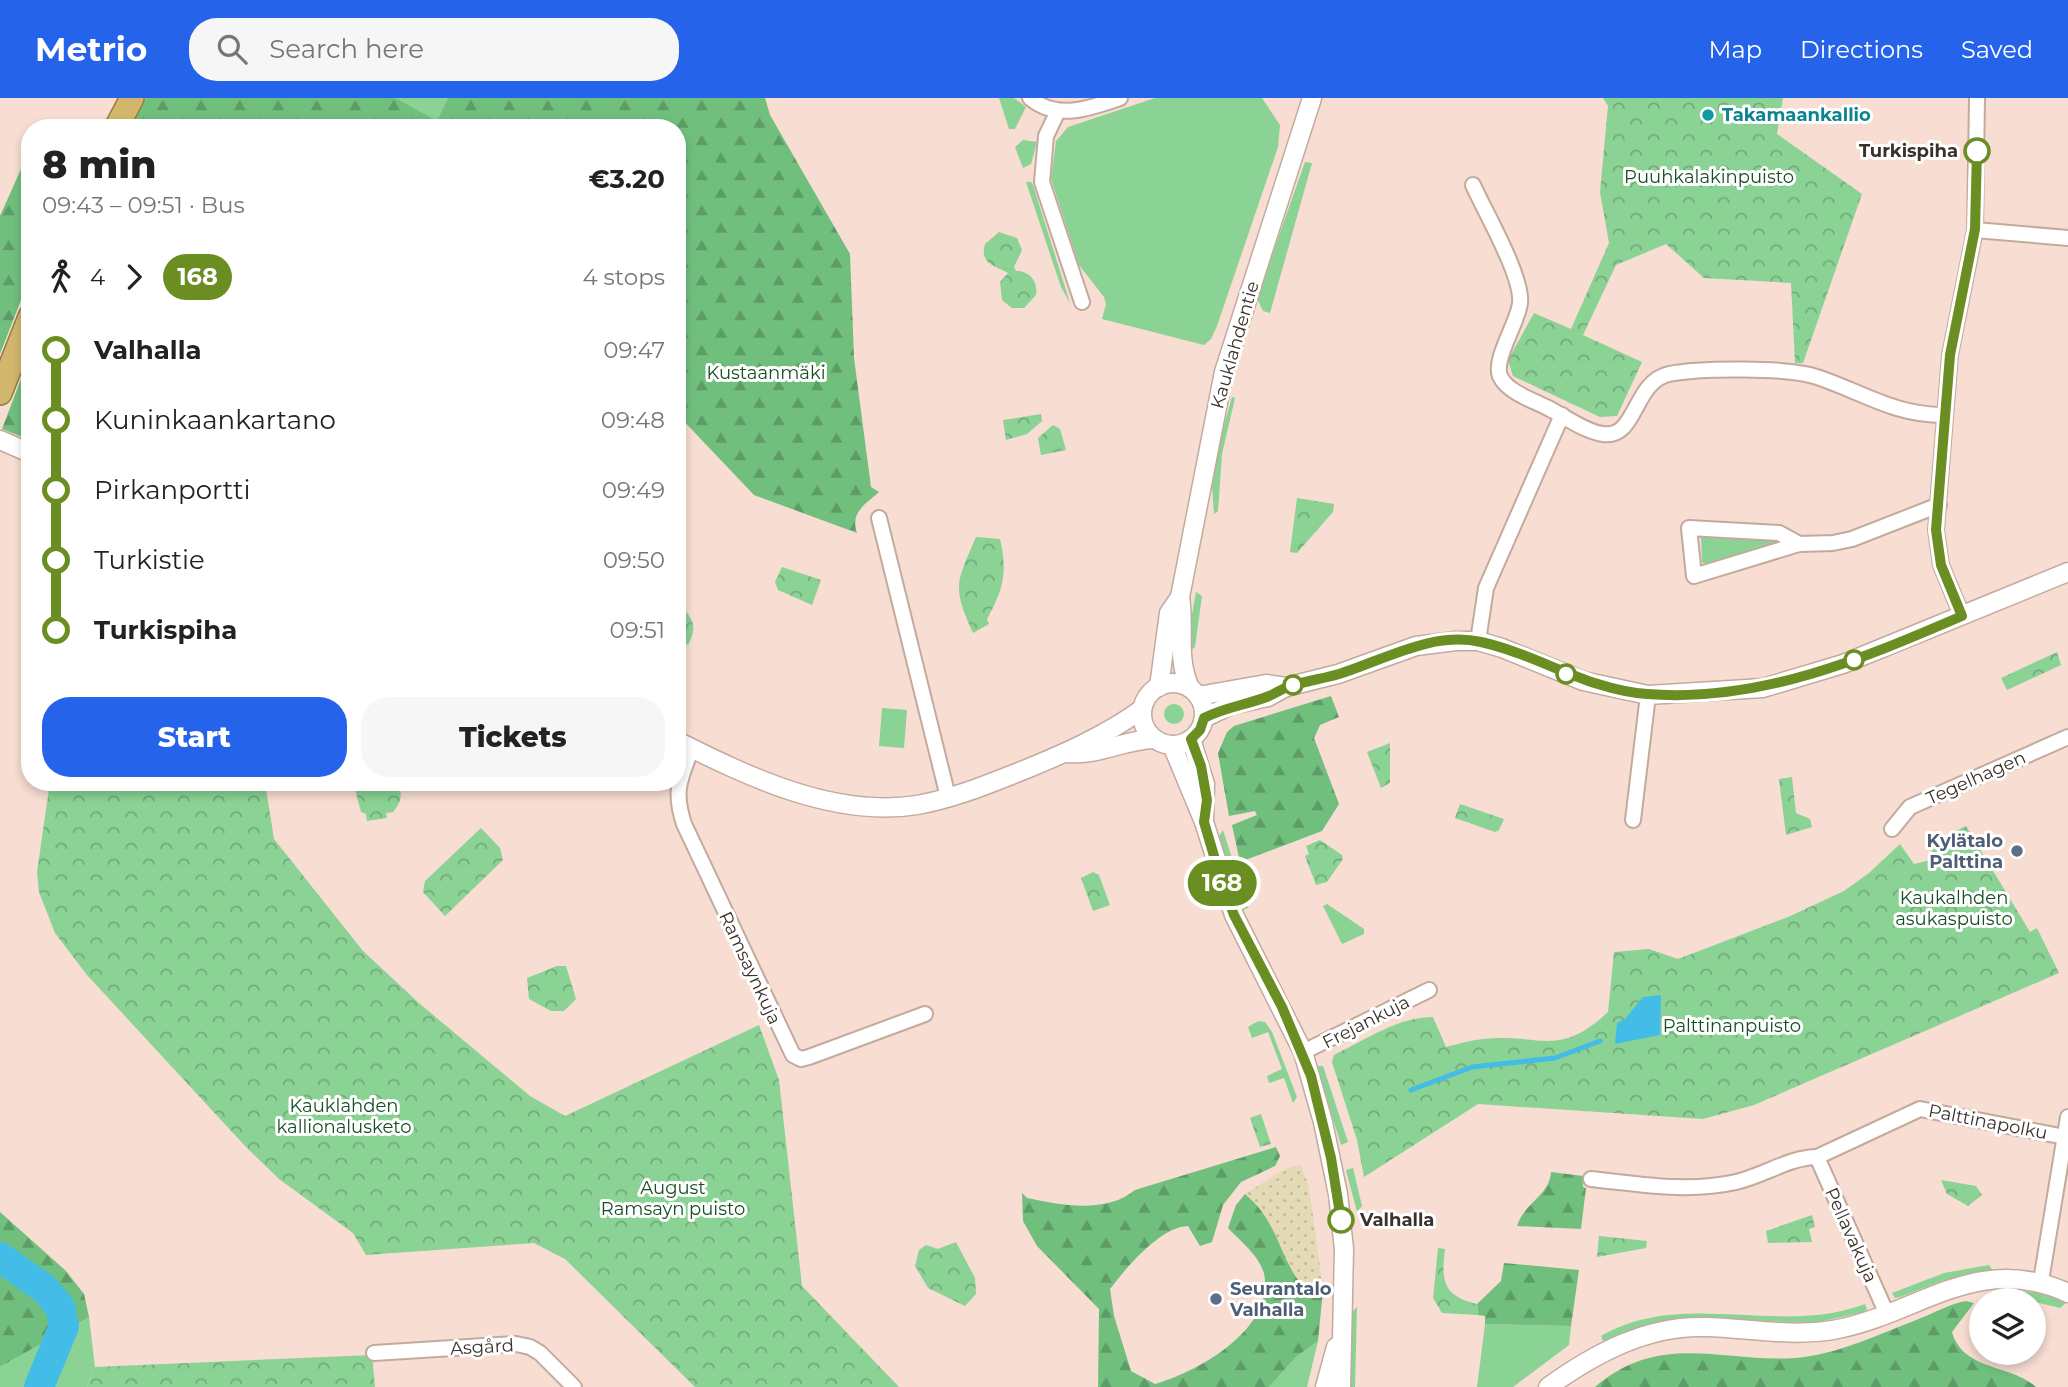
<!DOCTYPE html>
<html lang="en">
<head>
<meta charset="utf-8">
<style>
  body { margin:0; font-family:Montserrat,sans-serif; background:#f6f6f6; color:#222; height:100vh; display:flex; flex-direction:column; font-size:26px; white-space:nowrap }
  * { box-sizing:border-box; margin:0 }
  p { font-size:23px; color:#767676 }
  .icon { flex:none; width:38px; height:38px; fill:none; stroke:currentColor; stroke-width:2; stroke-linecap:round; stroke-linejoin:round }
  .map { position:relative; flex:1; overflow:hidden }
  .drawer { position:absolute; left:21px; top:21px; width:665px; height:672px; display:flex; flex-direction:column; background:#fff; border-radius:28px; box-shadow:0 4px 10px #0003 }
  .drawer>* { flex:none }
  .badge { padding:0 14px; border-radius:23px; font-size:24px; line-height:46px }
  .buttons { position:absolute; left:1969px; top:1190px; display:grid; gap:14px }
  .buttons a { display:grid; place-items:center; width:77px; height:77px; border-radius:50%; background:#fff; box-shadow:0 4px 10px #0003; font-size:35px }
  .map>.badge { position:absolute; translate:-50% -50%; box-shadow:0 0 0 4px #fff }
  .legs { display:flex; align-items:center; gap:10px; height:77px; padding:0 21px; font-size:23px }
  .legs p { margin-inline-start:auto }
  .overview { display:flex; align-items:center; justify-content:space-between; height:119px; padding:0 21px }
  h1 { font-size:38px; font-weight:800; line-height:52px }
  .cta { display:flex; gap:14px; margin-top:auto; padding:14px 21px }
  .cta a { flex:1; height:80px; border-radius:28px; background:#2563eb; color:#fff; font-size:28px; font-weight:800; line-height:80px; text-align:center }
  .cta a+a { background:#f6f6f6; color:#222 }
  ul { padding:0 21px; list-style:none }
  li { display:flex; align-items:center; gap:24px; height:70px; font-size:26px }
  li i { display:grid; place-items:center; width:10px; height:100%; margin:0 9px; background:currentColor }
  li i::after { content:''; width:18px; height:18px; margin:-9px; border:5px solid; border-radius:50%; background:#fff }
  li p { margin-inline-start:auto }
  li:first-child i { background:linear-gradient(#0000 50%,currentColor 0) }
  li:last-child i { background:linear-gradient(currentColor 50%,#0000 0) }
  header { display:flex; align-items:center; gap:42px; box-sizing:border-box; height:98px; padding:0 35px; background:#2563eb; color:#fff }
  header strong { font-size:33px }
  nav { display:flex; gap:38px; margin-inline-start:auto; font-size:24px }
  .search { width:490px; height:63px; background:#f6f6f6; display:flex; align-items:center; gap:18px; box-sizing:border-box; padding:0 24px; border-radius:28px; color:#767676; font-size:26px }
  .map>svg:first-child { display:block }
</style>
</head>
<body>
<header>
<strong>Metrio</strong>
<div class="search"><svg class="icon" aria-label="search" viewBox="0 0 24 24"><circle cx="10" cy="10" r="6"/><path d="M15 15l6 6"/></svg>Search here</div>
<nav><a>Map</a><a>Directions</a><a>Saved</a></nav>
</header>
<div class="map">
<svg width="2068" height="1289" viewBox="0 0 2068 1289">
  <defs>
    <pattern id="forest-firs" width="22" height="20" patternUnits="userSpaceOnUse" patternTransform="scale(1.75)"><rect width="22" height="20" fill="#70bf7d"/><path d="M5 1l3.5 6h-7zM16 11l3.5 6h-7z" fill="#5d9c67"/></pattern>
    <pattern id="sand-dots" width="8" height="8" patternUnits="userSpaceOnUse" patternTransform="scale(1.75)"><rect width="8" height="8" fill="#e4dab5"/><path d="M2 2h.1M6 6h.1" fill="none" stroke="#c4bc9c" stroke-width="1.8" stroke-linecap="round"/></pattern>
    <pattern id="park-crowns" width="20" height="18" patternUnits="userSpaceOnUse" patternTransform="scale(1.75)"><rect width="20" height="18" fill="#8bd295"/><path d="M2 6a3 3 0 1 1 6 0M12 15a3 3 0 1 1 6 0" fill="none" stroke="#73ab7a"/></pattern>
  </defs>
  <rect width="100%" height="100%" fill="#f7ddd2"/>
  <g fill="#8bd295">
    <polygon points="396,0 448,0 437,24"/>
    <polygon points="999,0 1014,0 1026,9 1015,31 1009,31"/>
    <polygon points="1155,0 1262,0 1280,27 1278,49 1217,228 1211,241 1204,247 1102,221 1106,206 1104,199 1079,167 1051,81 1056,43 1068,29"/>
    <polygon points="1023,42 1037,44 1031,66 1023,70 1015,49"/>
    <polygon points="1305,64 1312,65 1270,215 1263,213 1257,200"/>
    <polygon points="1026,84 1031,84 1033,87 1070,205 1061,189"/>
    <polygon points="1232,299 1235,300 1222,356 1218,413 1214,416 1211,374"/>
    <polygon points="1706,435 1775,440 1778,445 1775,449 1708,468 1702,464 1701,438"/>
    <polygon points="1196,494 1202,498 1195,549 1190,553 1188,539"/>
    <circle cx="1174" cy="616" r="10"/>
    <polygon points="882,610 907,612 904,650 879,648"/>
    <polygon points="1223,732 1248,810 1241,813 1218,740"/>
    <polygon points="1327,806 1364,831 1364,836 1342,846 1323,808"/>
    <polygon points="1258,923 1265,924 1272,934 1297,999 1293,1005 1284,980 1269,985 1267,978 1282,971 1268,934 1252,940 1248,929"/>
    <polygon points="1317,968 1323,968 1348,1044 1341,1047"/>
    <polygon points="1353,1070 1362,1108 1357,1114 1346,1072"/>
    <polygon points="1989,1167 1993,1173 1942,1183 1900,1199 1895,1200 1892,1195 1944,1175"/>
    <polygon points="2003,1191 2038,1195 2067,1204 2060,1210 2011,1198"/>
    <path d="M1865,1206L1867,1211L1864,1214L1814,1225L1723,1221L1668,1223L1603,1243L1601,1238C1684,1190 1779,1239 1865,1206Z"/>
    <polygon points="1357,1209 1355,1289 1348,1289 1350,1216"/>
    <polygon points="89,1219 95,1269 87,1289 0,1289 0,1269"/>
    <polygon points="1485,1226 1571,1228 1569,1247 1513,1289 1477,1289"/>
    <polygon points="1318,1243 1307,1289 1269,1289 1296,1259"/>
  </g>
  <g fill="url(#forest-firs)">
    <path d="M146,0H396L437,23L448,0H765L770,17L850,156L854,260L871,389L879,394C864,407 850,415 857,435L754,397L677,316V30H129Z"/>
    <polygon points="30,51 30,179 0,256 0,118"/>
    <polygon points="30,257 30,342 2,331"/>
    <polygon points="1331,598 1339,619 1320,627 1314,640 1339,706 1322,733 1240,764 1232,727 1257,717 1255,713 1229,718 1218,655 1227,634 1234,628"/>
    <path d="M1276,1049L1280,1058L1275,1068L1241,1084L1223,1107L1212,1144L1200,1148L1188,1128C1160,1129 1127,1169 1110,1191L1114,1218L1131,1273L1155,1286C1197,1274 1269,1234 1265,1182C1264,1161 1241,1144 1228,1130L1236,1107L1245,1096C1281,1125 1279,1165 1307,1192H1323L1318,1243L1296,1259L1269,1289H1098L1099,1211L1037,1148L1023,1123L1022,1095L1027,1100C1061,1107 1106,1116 1135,1092Z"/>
    <path d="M1551,1074L1583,1078V1089L1586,1090L1581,1131L1517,1128C1525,1104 1550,1097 1551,1074Z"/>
    <polygon points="0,1114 66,1173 84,1196 89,1219 0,1269"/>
    <polygon points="1504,1165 1579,1172 1571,1228 1485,1226 1485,1218 1478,1217 1477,1206 1501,1183"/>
    <path d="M1966,1203L1974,1205L1952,1234C1963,1273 2011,1266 2036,1289H1595C1661,1233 1722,1265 1795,1260C1837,1257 1882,1235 1921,1220C1936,1214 1950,1206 1966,1203Z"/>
  </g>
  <path fill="url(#sand-dots)" d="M1300,1066L1309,1089L1323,1192H1307C1279,1165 1281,1125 1245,1096L1283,1072Z"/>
  <g fill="url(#park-crowns)">
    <polygon points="1603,0 1783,0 1777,36 1862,96 1803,265 1795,265 1791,185 1704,180 1666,146 1616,167 1583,237 1642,264 1617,318 1600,319 1513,278 1508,262 1534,215 1571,231 1609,145 1600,94 1608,8"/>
    <path d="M999,134L1017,140L1022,152L1014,169L1016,173C1030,173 1038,183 1036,197L1024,210H1012L1002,202L1000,184L1008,175C997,168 979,167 985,146Z"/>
    <polygon points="1041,316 1042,323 1027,336 1006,342 1003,322"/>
    <polygon points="1053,327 1060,331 1066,352 1041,357 1038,340"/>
    <polygon points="1297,400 1334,406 1333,414 1297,455 1290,454"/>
    <path d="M976,439L1000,441C1008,475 1003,492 987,521L989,526L973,535C952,488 956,485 976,439Z"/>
    <polygon points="782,469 821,482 812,507 778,492 775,484"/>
    <path d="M682,508C694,523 697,529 688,547L677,541V512Z"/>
    <polygon points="2057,554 2061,567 2007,592 2001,580"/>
    <polygon points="1390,645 1390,685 1381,690 1367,654"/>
    <polygon points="1792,679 1796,715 1810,721 1812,729 1786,737 1779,681"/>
    <polygon points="50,684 265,684 274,741 363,853 420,906 530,998 565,1018 759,927 779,982 802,1188 899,1289 695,1289 565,1161 534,1145 366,1157 353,1135 279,1081 246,1049 87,877 55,835 39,794 37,774"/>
    <path d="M353,684H397C403,696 402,703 393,714L386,715L387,720L367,723L366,716L361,714Z"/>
    <polygon points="1460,706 1504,721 1499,732 1495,734 1455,720"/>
    <path d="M1966,728L2030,834L2037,830L2059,875L1754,1007L1703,1021L1478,1006L1364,1079L1357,1042L1332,964L1334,957C1365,942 1398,919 1433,919L1446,949C1458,946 1471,942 1484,941C1541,935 1558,961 1608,914L1614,854L1649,851L1678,861L1788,819L1844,793L1869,775L1900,746L1914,766L1935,761L1929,746Z"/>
    <polygon points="481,730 500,750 503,762 445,818 423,794 425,783"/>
    <polygon points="1320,742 1342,757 1343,761 1327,784 1316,787 1305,758 1309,756 1306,748"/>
    <polygon points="1093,774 1099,777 1110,807 1093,813 1081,780"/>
    <polygon points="557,868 566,868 576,901 564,913 551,913 529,901 527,880"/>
    <polygon points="1261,1016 1271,1046 1260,1049 1250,1020"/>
    <polygon points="1941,1082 1976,1088 1982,1097 1968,1108 1947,1096"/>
    <polygon points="1812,1117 1815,1129 1809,1131 1812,1144 1768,1145 1766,1133"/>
    <polygon points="1599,1138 1647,1143 1646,1150 1597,1159"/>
    <polygon points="956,1144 975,1180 976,1196 965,1208 928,1190 915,1168 919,1152 926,1147 938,1151"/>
    <path d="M1438,1150L1445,1151C1441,1183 1443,1198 1477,1206L1478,1217L1442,1215L1433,1200Z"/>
    <polygon points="372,1257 375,1289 87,1289 95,1269"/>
  </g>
  <polygon fill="#43bce8" points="1661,897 1660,937 1615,946 1617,925 1625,921 1643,899"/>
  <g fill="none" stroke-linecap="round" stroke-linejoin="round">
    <polyline stroke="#43bce8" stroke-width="5" points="1411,992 1472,969 1555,960 1600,943"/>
    <polyline stroke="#43bce8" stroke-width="30" points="0,1159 45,1191 60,1209 64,1228 39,1289"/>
    <g stroke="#c3aa9f" stroke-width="18">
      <g id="minor">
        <path d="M1030,0C1057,23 1091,10 1120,0"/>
        <polyline points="1058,13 1046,38 1042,84 1082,204"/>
        <path d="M1473,87C1485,114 1523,179 1520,205C1518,225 1491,264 1501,280C1509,295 1535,303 1550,311C1565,319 1586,334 1603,336C1637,341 1633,284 1669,276C1699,270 1789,269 1817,279C1862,294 1894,317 1943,317"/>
        <polyline points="1975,132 2068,140"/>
        <polyline points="879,420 948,699"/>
        <polyline points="1799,446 1694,478 1689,430 1779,435 1799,446 1833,445 1852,441 1939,407"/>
        <polyline points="1962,518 1941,467 1936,432 1950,257 1975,132 1977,0"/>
        <polyline points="1478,543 1486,490 1562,317"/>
        <path d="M692,650C680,681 673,693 684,726L793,957L801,961L809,959L925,916"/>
        <polyline points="1633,722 1648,597"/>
        <polyline points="1892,731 1910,709 2068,639"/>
        <polyline points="1303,954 1429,892"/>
        <polyline points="1817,1059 1886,1214"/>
        <path d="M1591,1081C1640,1086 1687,1095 1736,1084C1763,1078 1790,1059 1817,1059L1920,1011L2065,1039"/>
        <polyline points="2041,1183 2068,1019"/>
        <polyline points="374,1255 516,1246 530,1249 540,1255 574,1289"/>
      </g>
    </g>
    <g stroke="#c3aa9f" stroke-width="21">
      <g id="tertiary">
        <polyline points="0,342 30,355"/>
        <circle cx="1173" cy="616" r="31"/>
        <polyline points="1159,589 1169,515 1180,499"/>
        <path d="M1190,590C1176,560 1185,530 1180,499L1224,274L1312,0"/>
        <polyline points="1198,598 1266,586 1286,589"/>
        <polyline points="1204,620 1231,607 1268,599 1286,589 1338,576 1416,548 1456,543 1478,543 1502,550 1583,583 1648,597 1763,590 1843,566 2068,474"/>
        <polyline points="1191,641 1205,686 1204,724"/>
        <path d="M677,643C749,679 834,720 917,707C952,701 986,687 1019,674C1061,657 1105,638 1142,611"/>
        <polyline points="1172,647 1204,724 1234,817 1303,954 1323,1024 1338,1096 1344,1151 1341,1289"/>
        <path d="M1066,655C1098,658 1123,642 1154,641"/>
        <polyline points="1325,1289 1336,1249"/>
        <path d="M1548,1289C1594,1256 1647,1227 1705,1229C1748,1230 1790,1239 1833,1232C1918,1217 1976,1153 2068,1195"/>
      </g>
    </g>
    <g stroke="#957c3e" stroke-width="26">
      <g id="trunk">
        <polyline points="116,30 132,0"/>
        <polyline points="0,295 30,219"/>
      </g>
    </g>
    <use href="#minor" stroke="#fff" stroke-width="14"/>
    <use href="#tertiary" stroke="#fff" stroke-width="18"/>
    <use href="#trunk" stroke="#d2b66c" stroke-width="23"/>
  </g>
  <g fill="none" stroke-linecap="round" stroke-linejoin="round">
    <g stroke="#fff" stroke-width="16">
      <path id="line-1" d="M1341,1122L1331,1060L1311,978L1282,909L1234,817L1222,785L1204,724L1207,702L1201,668L1191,641L1200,632L1204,620C1225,609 1247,607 1269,598C1275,596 1281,591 1288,589C1304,583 1322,581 1339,576C1384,562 1432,533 1481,544C1539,557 1588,592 1647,596C1759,605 1862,561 1962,518L1941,467L1936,432L1950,257L1975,131L1977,53"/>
    </g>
    <use href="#line-1" stroke="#6b8e23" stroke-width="10"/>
  </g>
  <circle fill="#0f9aa8" stroke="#fff" stroke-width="2.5" cx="1708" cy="17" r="7"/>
  <g fill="#fff" stroke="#6b8e23" stroke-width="3.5">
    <circle cx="1977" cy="53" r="12"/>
    <circle cx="1854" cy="562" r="9"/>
    <circle cx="1566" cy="576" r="9"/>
    <circle cx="1293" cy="587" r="9"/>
    <circle cx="1341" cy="1122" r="12"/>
  </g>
  <g fill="#5c6f8a" stroke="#fff" stroke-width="2.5">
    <circle cx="2017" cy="753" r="7"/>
    <circle cx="1216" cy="1201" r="7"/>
  </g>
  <g text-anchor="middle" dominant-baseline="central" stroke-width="6" stroke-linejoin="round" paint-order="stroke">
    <g font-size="18" font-weight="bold" fill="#0d838f" stroke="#fff" text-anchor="start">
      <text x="1722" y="17">Takamaankallio</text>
    </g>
    <g font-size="18" font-weight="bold" fill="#3a312c" stroke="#fff" text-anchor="end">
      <text x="1958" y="53">Turkispiha</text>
      <text x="1360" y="1122" text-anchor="start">Valhalla</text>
    </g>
    <g font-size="18" fill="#174f25" stroke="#fff">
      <text x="1709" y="79">Puuhkalakinpuisto</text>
      <text x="766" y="275">Kustaanmäki</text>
      <text x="1954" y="800">Kaukalhden<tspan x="1954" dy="21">asukaspuisto</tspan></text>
      <text x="1732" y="928">Palttinanpuisto</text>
      <text x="344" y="1008">Kauklahden<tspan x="344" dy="21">kallionalusketo</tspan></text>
      <text x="673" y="1090">August<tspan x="673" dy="21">Ramsayn puisto</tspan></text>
    </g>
    <g font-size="18" fill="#3a312c" stroke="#fff">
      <text transform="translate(1235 247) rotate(-74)">Kauklahdentie</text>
      <text transform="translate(1976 680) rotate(-24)">Tegelhagen</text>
      <text transform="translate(750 870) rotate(65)">Ramsaynkuja</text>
      <text transform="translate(1366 924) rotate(-27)">Frejankuja</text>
      <text transform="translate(1988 1024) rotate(11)">Palttinapolku</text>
      <text transform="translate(1851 1137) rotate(66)">Pellavakuja</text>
      <text transform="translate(482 1249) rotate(-3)">Asgård</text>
    </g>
    <g font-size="18" font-weight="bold" fill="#4e5e75" stroke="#fff" text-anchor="end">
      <text x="2003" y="743">Kylätalo<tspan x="2003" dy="21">Palttina</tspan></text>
      <text x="1230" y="1191" text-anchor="start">Seurantalo<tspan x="1230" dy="21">Valhalla</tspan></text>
    </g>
  </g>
</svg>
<div class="buttons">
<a><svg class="icon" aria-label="layers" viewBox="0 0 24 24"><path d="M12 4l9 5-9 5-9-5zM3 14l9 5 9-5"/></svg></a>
</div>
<b class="badge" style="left:1222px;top:785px;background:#6b8e23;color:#fff">168</b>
<section class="drawer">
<div class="overview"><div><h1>8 min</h1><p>09:43 – 09:51 · Bus</p></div><b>€3.20</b></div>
<div class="legs"><svg class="icon" aria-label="walk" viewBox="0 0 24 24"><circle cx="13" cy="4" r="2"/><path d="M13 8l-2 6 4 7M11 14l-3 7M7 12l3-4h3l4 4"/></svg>4<svg class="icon" aria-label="forward" viewBox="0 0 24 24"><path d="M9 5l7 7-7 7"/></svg><b class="badge" style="background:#6b8e23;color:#fff">168</b><p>4 stops</p></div>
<ul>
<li><i style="color:#6b8e23"></i><b>Valhalla</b><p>09:47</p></li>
<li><i style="color:#6b8e23"></i><span>Kuninkaankartano</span><p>09:48</p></li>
<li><i style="color:#6b8e23"></i><span>Pirkanportti</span><p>09:49</p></li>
<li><i style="color:#6b8e23"></i><span>Turkistie</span><p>09:50</p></li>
<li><i style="color:#6b8e23"></i><b>Turkispiha</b><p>09:51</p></li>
</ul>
<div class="cta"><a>Start</a><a>Tickets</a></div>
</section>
</div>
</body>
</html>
